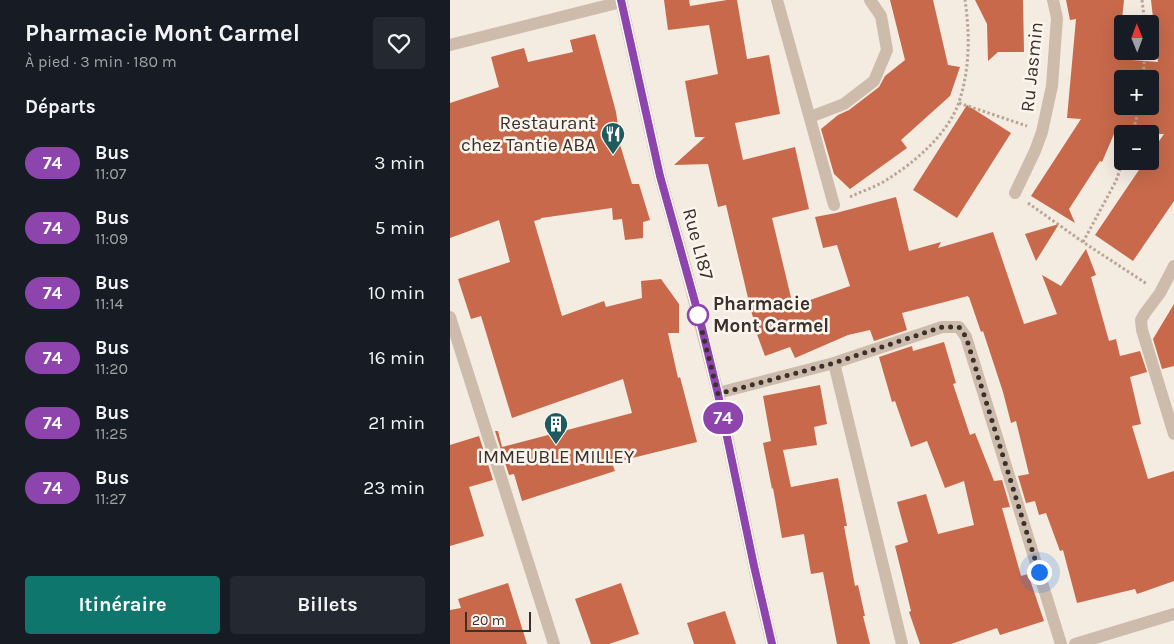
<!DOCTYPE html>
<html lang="fr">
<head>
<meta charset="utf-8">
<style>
  body { margin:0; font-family:Karla,sans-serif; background:#242831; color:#f1f3f6; height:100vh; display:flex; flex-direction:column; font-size:19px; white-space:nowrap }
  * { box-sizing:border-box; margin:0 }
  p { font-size:16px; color:#9ea1a6 }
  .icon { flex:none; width:28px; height:28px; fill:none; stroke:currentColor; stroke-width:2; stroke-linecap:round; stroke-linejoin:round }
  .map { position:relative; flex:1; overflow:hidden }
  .sheet { display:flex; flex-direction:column; background:#171b24; width:450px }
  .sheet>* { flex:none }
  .badge { padding:0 10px; border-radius:16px; font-size:18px; line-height:32px }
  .needle { width:32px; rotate:359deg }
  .buttons { position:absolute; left:664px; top:15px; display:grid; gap:10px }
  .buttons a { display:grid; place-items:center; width:45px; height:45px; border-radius:5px; background:#171b24; box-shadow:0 5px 20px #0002; font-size:25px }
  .scale { position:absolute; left:15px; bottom:12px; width:66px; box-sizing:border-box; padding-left:5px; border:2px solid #3b302b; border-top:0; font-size:14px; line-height:18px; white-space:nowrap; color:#3b302b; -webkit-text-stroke:4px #fbf5ee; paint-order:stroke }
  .you { position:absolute; width:25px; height:25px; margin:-12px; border:4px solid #fff; border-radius:50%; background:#1a73e8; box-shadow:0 0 0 8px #1a73e833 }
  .map>.badge { position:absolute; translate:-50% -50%; box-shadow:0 0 0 2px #fff }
  h2 { padding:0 25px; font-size:19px; line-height:45px }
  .round { display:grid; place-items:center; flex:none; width:52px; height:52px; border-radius:5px; background:#242831 }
  .summary { display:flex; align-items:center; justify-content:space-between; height:85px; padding:0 25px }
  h1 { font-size:24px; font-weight:700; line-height:38px }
  .button { display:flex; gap:10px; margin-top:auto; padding:10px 25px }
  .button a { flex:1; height:58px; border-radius:5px; background:#0f766e; color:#fff; font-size:20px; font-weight:700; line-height:58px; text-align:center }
  .button a+a { background:#242831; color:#f1f3f6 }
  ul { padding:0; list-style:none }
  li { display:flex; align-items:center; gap:15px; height:65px; padding:0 25px }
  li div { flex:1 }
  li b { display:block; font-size:19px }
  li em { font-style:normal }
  li .badge { min-width:55px; font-weight:700; text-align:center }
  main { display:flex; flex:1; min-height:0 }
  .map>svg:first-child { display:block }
</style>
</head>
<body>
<main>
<section class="sheet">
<div class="summary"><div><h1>Pharmacie Mont Carmel</h1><p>À pied · 3 min · 180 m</p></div><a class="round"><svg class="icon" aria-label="heart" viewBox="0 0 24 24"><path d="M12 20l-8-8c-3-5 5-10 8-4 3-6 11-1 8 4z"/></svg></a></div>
<h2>Départs</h2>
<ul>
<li><span class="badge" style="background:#8e44ad;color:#fff">74</span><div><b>Bus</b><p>11:07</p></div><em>3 min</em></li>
<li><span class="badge" style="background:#8e44ad;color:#fff">74</span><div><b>Bus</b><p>11:09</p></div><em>5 min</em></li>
<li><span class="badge" style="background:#8e44ad;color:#fff">74</span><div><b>Bus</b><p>11:14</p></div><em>10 min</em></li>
<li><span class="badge" style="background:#8e44ad;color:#fff">74</span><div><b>Bus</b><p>11:20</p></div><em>16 min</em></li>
<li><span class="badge" style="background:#8e44ad;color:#fff">74</span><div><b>Bus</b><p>11:25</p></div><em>21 min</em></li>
<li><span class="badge" style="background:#8e44ad;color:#fff">74</span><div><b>Bus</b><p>11:27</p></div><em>23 min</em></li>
</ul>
<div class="button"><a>Itinéraire</a><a>Billets</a></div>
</section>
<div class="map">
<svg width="724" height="644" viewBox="0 0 724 644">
  <rect width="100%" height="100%" fill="#f4ebe1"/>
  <g fill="#c8694b" fill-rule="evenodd">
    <polygon points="214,0 239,0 240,6 277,0 287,0 297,59 319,55 330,114 285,123 293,160 345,147 359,209 322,218 343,306 400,286 387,245 373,248 365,217 386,213 446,197 459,251 491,242 488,248 543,232 574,324 607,314 592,275 611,286 636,249 646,275 641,277 659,341 666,339 670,356 690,351 697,372 680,377 691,424 682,426 698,479 724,471 724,581 687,594 685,589 627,603 613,550 610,551 596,513 589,515 585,501 576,503 568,476 579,474 566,421 561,423 553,392 533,331 531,332 519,297 518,297 518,296 452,313 457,330 424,341 420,330 398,335 345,358 340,347 315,356 302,321 304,320 298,302 299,302 276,205 268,207 258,164 224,165 255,137 245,137 235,81 268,74 259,25 218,30"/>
    <polygon points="440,0 483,0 498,65 510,67 500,96 451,140 457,148 400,189 384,174 371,129 388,115 399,110 429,87 435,76 455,60"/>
    <polygon points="525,0 573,0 574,52 548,52 538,61 537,24"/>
    <path d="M616,0H674L668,59L708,62L701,0H724V201L683,261L645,235L695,161H700V154L714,134H664L652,162L650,161L619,209L625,223L581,196L631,119L617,118L626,19L620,20ZM672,79H700V106H672Z"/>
    <polygon points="145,34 166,112 170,138 168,138 182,184 189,184 200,220 193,222 193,238 175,240 172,219 163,220 162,208 91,218 91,219 84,221 112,316 154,301 156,307 192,298 191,281 211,279 229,304 229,333 218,333 228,378 230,377 247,442 162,463 165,471 72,501 64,474 59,475 45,431 48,431 52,447 182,413 173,379 62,418 31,316 21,319 8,279 60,262 49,220 0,238 0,103 49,87 41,57 74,48 78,62 123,52 120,40"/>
    <polygon points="517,105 561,133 507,218 463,190"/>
    <polygon points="609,224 586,261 575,234"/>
    <polygon points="724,304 724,366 712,369 703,339"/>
    <polygon points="494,342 506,383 503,384 520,435 525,433 544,481 552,480 560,507 552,508 571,576 578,574 594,621 550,635 547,628 501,644 470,644 459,612 461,611 445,546 458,542 447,502 476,494 488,534 524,525 514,481 495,488 477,441 461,447 445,401 442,402 429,357 462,346 463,351"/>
    <polygon points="370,385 377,424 364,427 367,445 333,450 341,487 388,478 397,526 394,526 405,586 408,585 415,616 413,616 420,644 387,644 373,572 361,574 354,534 332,538 323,488 322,489 313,443 321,441 313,396"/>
    <polygon points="29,436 43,480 19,487 34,536 0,546 0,445"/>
    <polygon points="58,583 77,644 0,644 0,610 11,608 8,599"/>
    <polygon points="171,583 189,634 159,644 141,644 125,599"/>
    <polygon points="275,611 286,644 244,644 237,623"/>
  </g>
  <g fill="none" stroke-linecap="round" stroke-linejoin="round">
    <g stroke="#b9a596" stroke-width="3" stroke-dasharray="2.5 2.5" stroke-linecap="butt">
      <polyline points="692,0 695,24"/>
      <polyline points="693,79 695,51"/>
      <polyline points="509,103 577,126"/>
      <polyline points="682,134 690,106"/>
      <path d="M400,197C412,191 426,187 438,179C465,162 498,134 509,102C520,69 520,34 515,0"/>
      <polyline points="578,203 633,242 697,284"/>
      <polyline points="633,242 666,181 673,161"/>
    </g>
    <g stroke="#cdbbac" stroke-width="12">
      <polyline points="171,0 210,176 235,265 268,393 308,585 322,644"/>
      <polyline points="327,0 384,205"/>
      <polyline points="0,45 171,2"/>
      <polyline points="360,117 394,104 424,81 437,50 431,16 420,0"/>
      <polyline points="565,193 585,151 592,132 602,86 607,18 603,0"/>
      <polyline points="724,266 710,293 695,313 691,320 692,330 724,434"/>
      <polyline points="0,317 104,644"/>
      <polyline points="384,363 452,644"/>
      <polyline points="268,393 384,363 492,327 509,327 516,337 611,644"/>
      <polyline points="625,644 724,614"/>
    </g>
  </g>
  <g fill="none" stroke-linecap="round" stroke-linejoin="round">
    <g stroke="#fff" stroke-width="11">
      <polyline id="line" points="171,0 210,176 250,320 268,394 304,566 322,644"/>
    </g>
    <use href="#line" stroke="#8e44ad" stroke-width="8"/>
    <polyline stroke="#3b302b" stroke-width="5" stroke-dasharray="0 9" points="248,315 268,394 384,363 492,327 509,327 516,337 589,572"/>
  </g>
  <defs>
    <g id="restaurant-pin" transform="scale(1.25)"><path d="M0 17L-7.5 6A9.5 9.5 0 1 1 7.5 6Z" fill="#1f5a5e" stroke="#fbf5ee"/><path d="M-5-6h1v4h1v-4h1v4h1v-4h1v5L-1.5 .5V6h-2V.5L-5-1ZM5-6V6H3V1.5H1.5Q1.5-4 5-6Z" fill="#fff"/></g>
    <g id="building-pin" transform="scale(1.25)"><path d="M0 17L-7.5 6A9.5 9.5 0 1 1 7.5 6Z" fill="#1f5a5e" stroke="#fbf5ee"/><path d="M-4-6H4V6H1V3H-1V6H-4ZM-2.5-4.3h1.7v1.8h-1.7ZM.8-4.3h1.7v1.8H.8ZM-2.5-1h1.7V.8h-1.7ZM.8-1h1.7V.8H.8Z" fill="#fff"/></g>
  </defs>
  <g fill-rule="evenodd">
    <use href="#restaurant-pin" x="163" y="134"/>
    <use href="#building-pin" x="106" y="424"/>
  </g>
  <circle fill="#fff" stroke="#8e44ad" stroke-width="2.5" cx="248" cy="315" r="10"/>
  <g text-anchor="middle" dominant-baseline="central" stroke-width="5" stroke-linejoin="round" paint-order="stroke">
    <g font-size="19" fill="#3b302b" stroke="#fbf5ee">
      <text transform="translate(582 67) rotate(-84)">Ru Jasmin</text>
      <text transform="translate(248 244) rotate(75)">Rue L187</text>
    </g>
    <g font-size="19" fill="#3b302b" stroke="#fbf5ee" text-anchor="end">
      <text x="146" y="123">Restaurant<tspan x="146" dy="22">chez Tantie ABA</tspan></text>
      <text x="106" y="457" text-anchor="middle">IMMEUBLE MILLEY</text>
    </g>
    <g font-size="19" font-weight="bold" fill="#3b302b" stroke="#fbf5ee" text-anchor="start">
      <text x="263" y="304">Pharmacie<tspan x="263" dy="22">Mont Carmel</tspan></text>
    </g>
  </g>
</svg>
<div class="buttons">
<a><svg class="needle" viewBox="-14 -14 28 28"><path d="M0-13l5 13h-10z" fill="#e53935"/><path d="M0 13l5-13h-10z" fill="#9ea1a6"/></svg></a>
<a>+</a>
<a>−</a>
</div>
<div class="scale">20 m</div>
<div class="you" style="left:589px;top:572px"></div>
<b class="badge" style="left:273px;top:418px;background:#8e44ad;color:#fff">74</b>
</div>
</main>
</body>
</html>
